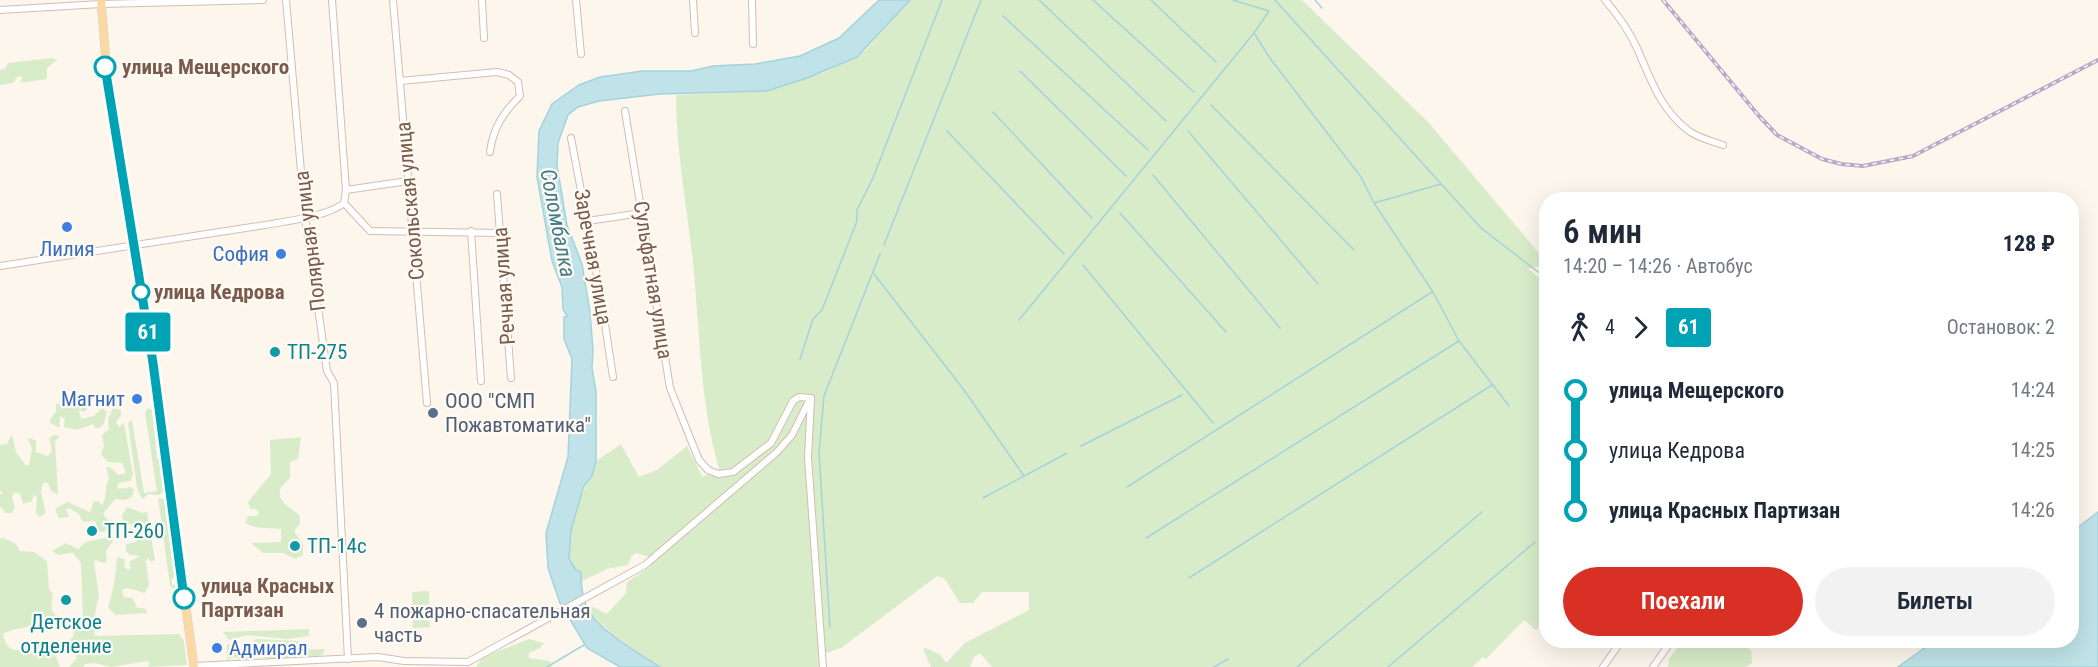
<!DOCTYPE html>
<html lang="ru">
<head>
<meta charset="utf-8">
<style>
  body { margin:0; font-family:"Roboto Condensed",sans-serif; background:#f2f2f3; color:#1f2937; height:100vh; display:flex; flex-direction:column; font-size:22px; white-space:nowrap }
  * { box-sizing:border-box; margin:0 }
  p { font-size:20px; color:#747a83 }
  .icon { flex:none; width:33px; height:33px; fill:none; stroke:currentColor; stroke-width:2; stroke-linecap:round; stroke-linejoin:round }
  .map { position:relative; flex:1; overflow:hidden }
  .panel { position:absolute; left:1539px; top:192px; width:540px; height:456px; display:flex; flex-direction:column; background:#fff; border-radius:24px; box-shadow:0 6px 24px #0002 }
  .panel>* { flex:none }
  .badge { padding:0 12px; border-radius:4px; font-size:21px; line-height:39px }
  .map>.badge { position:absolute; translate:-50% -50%; box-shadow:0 0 0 3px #fff }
  .legs { display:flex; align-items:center; gap:9px; height:66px; padding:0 24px; font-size:20px }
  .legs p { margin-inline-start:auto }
  .summary { display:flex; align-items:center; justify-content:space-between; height:102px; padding:0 24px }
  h1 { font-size:33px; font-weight:600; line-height:45px }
  .primary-button { display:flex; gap:12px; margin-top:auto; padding:12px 24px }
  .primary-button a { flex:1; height:69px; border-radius:36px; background:#d93025; color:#fff; font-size:24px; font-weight:600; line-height:69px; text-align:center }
  .primary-button a+a { background:#f2f2f3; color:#1f2937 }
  ul { padding:0 24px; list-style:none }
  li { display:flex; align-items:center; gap:21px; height:60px; font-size:22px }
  li i { display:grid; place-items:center; width:9px; height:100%; margin:0 8px; background:currentColor }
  li i::after { content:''; width:15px; height:15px; margin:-8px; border:4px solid; border-radius:50%; background:#fff }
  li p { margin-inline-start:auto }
  li:first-child i { background:linear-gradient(#0000 50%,currentColor 0) }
  li:last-child i { background:linear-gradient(currentColor 50%,#0000 0) }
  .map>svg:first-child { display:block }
</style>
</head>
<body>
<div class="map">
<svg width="2098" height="667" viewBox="0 0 2098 667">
  <rect width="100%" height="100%" fill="#fdf6ec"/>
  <g fill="#d8ecc9">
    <path d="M910,0H1302L1428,122L1544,259L1541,266L1528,269L1546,283V365L1543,374L1546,380V619L1536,630L1524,620L1486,659L1483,657L1472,667H992L980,653L974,657L970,667H931L923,649L926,648L941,655L946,663L965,643L1029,610V592H982L973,603H960L944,578L937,576L841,648L818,656L820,667H660L615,636L590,613L591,606L607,614L626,593L627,582L650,567L649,557L636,553L631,557L628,565L607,569L582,581C580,573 573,569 570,561C562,535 587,485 596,461L621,444L639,477L657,470L687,446L702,476L720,472C700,406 700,332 693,263C687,207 676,151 676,95L767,91L828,71L865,51Z"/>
    <polygon points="52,58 57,60 47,68 47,79 20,83 23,76 17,77 13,83 0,85 0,70 6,68 8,63"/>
    <polygon points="82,400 88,407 85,412 79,410 81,419 94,416 102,408 107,412 104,423 100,428 95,428 93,424 77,430 64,427 65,419 60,416 59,428 49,422 56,411 56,404 72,407 74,402"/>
    <path d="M113,408L121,410V415L116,422L119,427L124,423L133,475L130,481L119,483L117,486L119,489L131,487L134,490L132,497L125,500L115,499L103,514L113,526L109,531L99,532L95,521L83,522L79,514L69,508L66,510L69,517L59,518L55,509L67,502L90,512L94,501H98L102,505C108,497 104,487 109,479L106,467L111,468L118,475L126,473L122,463L108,462L101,454L104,446L102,435L109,429L108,419Z"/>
    <polygon points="148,408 152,410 157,458 164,469 164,491 159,495 149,494 142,499 137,488 128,423 132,420 144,493 157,491 145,413"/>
    <polygon points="12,434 16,452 26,466 29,465 32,448 27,438 36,440 36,452 48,456 52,451 49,438 54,435 60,436 55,441 58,495 51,491 48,483 43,483 41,492 46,513 40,517 36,514 37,497 34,494 32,501 23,504 20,494 14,492 12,498 15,507 12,513 6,513 0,506 0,495 3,492 0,491 0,445 7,444"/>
    <path d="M301,437L298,459L290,462V478C288,481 285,482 283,485C272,500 291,507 300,516V524L294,531L303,544V555L295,559L283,553H263L251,543L281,542V529L254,527L245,523L248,516H257L259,512L254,508L251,510L248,502L271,474L270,440Z"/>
    <path d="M158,498L165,499C167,525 176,549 180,575H176L172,579V584L177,586L174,589L170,586Z"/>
    <path d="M127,507L143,513L147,512L155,560L151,562L148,558L146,561L149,585L145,593L127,588L122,590L124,597L132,598L136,604L135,607L120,604L146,609L147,613L116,615L108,608C113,591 116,575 117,557L125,559L124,566L128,570L131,568L129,562L140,556L130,555L126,551V544L136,542L140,533L131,524L125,526L122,516Z"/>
    <polygon points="108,537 113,541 106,551 107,561 104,563 95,560 94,562 99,596 93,622 95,636 179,634 184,641 187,665 148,667 150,663 147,661 111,667 95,663 85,664 83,667 69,667 77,658 67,642 73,637 74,629 83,622 81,563 73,553 58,555 52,551 66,543 78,549 86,542"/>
    <path d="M3,538L16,544L20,551L34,552L47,561L49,589L53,594C48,618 56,612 70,624L67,628C52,624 15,626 3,634C9,667 38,639 56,644L55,655L60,667H0V539Z"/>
    <polygon points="429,591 430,627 413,628 412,592"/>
    <polygon points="309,629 309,636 286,639 247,635 229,640 223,632"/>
    <polygon points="256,639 299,641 301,650 324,649 324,653 318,657 302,656 279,661 256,656 243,660 233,657 227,660 227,644 237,646 240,651"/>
    <polygon points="529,639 544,643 540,648 529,653 529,658 550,661 552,667 476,667 483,657"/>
    <polygon points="1682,641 1737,641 1751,650 1752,663 1746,667 1668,667 1669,659"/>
  </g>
  <g fill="#bfe3e8" stroke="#a5d3da" stroke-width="1.5">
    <path d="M879,0H910L857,57L807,78L767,91L660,94L599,101L578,107L568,115L558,143L557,165L567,225L582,264L590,312L593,350L592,368L596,391V461L592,476L584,486L571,530L569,559L576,570L581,572C581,585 583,602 590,613C602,632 640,654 660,667H620L587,648L560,603L548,568L546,533L568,457L572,359L564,339V317L567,316L563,309L562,287L552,261L537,177L539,131L552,104L579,85L600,77L643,71H691L713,66L755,64L800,56L839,38Z"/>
    <polygon points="2098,512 2098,667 1898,667 1934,641 2072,640 2072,532"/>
  </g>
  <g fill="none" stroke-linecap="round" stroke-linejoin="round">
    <g stroke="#a5d3da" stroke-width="1.5">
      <polyline points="1039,0 1166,121"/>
      <polyline points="1093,0 1194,92"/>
      <polyline points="1151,0 1216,62"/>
      <polyline points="1275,0 1481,228 1546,278"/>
      <polyline points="1315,0 1322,8"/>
      <polyline points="1003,16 1148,150"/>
      <polyline points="1254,33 1269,57 1361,177 1374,203 1433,292 1459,341 1509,406"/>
      <polyline points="1020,71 1126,176"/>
      <polyline points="1211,105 1354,250"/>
      <polyline points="993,112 1092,218"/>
      <polyline points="947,131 1064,254"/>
      <polyline points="1188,131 1318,284"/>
      <polyline points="1153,175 1280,328"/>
      <polyline points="1374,203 1441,184"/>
      <polyline points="1120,213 1226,332"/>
      <polyline points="884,245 981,0"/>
      <polyline points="1083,265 1213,423"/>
      <polyline points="874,274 964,390 1024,476"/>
      <polyline points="1019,320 1254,33 1269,11 1233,0"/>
      <polyline points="800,359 813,319 822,310 857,221 857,210 873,178 942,0"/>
      <polyline points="1081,446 1182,395"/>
      <polyline points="1127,487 1432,292"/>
      <polyline points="983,498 1067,453"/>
      <polyline points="1146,538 1459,341"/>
      <polyline points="1189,578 1492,385"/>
      <polyline points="830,627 819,453 824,396 880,254"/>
      <polyline points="547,667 584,645"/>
      <polyline points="1214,667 1228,659"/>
      <polyline points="1297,667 1482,512"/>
      <polyline points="1388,667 1535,542"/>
    </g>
    <g stroke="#d1beb0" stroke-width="8">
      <g id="minor">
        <polyline points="286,0 305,217 327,371 334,383 348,659"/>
        <polyline points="332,0 346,190 344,203 370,231 501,233"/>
        <polyline points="393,0 427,403"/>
        <polyline points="482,0 484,38"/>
        <polyline points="576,0 581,54"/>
        <polyline points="693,0 695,33"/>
        <polyline points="752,0 753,44"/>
        <path d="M1605,0C1617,14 1628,29 1636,46C1650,77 1660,110 1689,131C1698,138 1712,141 1723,145"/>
        <polyline points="0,10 101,4 263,0"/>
        <path d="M400,81L497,72L509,75L518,82L520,96C503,113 493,128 490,152"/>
        <polyline points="625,111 670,388 699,460 708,470 718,474 733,472 771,443 793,401 799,397 811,398 808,458 823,667"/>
        <polyline points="571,138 600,291 613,377"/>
        <polyline points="346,190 408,181"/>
        <polyline points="497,194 511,378"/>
        <polyline points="587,221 642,213"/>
        <polyline points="471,231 481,381"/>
        <path d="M0,266L265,225C286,221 327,217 344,203"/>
        <polyline points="194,666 378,657 404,661 468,662 645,565 776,453 792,435 810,399"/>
        <polyline points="1603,667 1622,640"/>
        <polyline points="1653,667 1672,640"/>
      </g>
    </g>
    <g stroke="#dad1cd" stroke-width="9">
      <polyline id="major" points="101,0 108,86 153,363 194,667"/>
    </g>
    <use href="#minor" stroke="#fff" stroke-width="6"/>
    <use href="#major" stroke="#fbd9a5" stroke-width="8"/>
    <g stroke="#b9a8c9" stroke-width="4">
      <polyline id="rail" points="1663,0 1759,116 1777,135 1822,159 1841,164 1863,166 1913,156 2098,60"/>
    </g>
    <use href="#rail" stroke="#fffaf3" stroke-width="1.5" stroke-dasharray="4.5" stroke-linecap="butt"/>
  </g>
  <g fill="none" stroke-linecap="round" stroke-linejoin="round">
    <g stroke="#fff" stroke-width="14">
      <polyline id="line-1" points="105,67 153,363 184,598"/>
    </g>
    <use href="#line-1" stroke="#00a3b4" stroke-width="9"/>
  </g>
  <g fill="#fff" stroke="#00a3b4" stroke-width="3">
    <circle cx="105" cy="67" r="10"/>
    <circle cx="141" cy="292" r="8"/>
    <circle cx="184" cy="598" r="10"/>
  </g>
  <g fill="#3f7fe0" stroke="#fffaf3" stroke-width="2">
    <circle cx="67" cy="227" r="6"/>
    <circle cx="281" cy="254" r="6"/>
    <circle cx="137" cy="399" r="6"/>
    <circle cx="217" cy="648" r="6"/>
  </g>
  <g fill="#0f9aa8" stroke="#fffaf3" stroke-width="2">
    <circle cx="275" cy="352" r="6"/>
    <circle cx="92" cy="531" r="6"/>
    <circle cx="295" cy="546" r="6"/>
    <circle cx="66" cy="600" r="6"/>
  </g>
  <g fill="#5c6f8a" stroke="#fffaf3" stroke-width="2">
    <circle cx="433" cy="413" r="6"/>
    <circle cx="362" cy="623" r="6"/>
  </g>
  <g text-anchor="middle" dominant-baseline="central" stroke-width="4.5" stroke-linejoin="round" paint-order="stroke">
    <g font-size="21" font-weight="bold" fill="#7a5c4d" stroke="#fffaf3" text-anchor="start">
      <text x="122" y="67">улица Мещерского</text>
      <text x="154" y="292">улица Кедрова</text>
      <text x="201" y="586">улица Красных<tspan x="201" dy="24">Партизан</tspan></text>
    </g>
    <g font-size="21" fill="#7a5c4d" stroke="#fffaf3">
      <text transform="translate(410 201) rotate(-95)">Сокольская улица</text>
      <text transform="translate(310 241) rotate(-97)">Полярная улица</text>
      <text transform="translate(593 257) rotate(80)">Заречная улица</text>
      <text transform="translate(653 280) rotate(81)">Сульфатная улица</text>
      <text transform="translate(504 286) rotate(-94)">Речная улица</text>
    </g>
    <g font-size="21" fill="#366cbe" stroke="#fffaf3" text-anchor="end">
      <text x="67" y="249" text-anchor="middle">Лилия</text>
      <text x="269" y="254">София</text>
      <text x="125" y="399">Магнит</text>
      <text x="229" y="648" text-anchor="start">Адмирал</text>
    </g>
    <g font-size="21" fill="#0d838f" stroke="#fffaf3" text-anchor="start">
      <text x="287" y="352">ТП-275</text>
      <text x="104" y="531">ТП-260</text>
      <text x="307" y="546">ТП-14с</text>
      <text x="66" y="622" text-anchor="middle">Детское<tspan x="66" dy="24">отделение</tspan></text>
    </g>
    <g font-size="21" fill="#4e5e75" stroke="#fffaf3" text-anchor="start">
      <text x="445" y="401">ООО "СМП<tspan x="445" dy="24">Пожавтоматика"</tspan></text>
      <text x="374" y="611">4 пожарно-спасательная<tspan x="374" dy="24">часть</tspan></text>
    </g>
    <g font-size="22" font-style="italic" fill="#437c86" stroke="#fffaf3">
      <text transform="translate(558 223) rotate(79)">Соломбалка</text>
    </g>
  </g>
</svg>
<b class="badge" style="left:148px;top:332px;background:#00a3b4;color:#fff">61</b>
<section class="panel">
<div class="summary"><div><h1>6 мин</h1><p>14:20 – 14:26 · Автобус</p></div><b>128 ₽</b></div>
<div class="legs"><svg class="icon" aria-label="walk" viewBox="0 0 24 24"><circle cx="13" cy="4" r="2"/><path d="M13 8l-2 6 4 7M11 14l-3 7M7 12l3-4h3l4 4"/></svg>4<svg class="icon" aria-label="forward" viewBox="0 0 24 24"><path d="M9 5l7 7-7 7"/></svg><b class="badge" style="background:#00a3b4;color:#fff">61</b><p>Остановок: 2</p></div>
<ul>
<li><i style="color:#00a3b4"></i><b>улица Мещерского</b><p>14:24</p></li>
<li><i style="color:#00a3b4"></i><span>улица Кедрова</span><p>14:25</p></li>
<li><i style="color:#00a3b4"></i><b>улица Красных Партизан</b><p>14:26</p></li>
</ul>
<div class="primary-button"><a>Поехали</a><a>Билеты</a></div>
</section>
</div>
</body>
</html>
